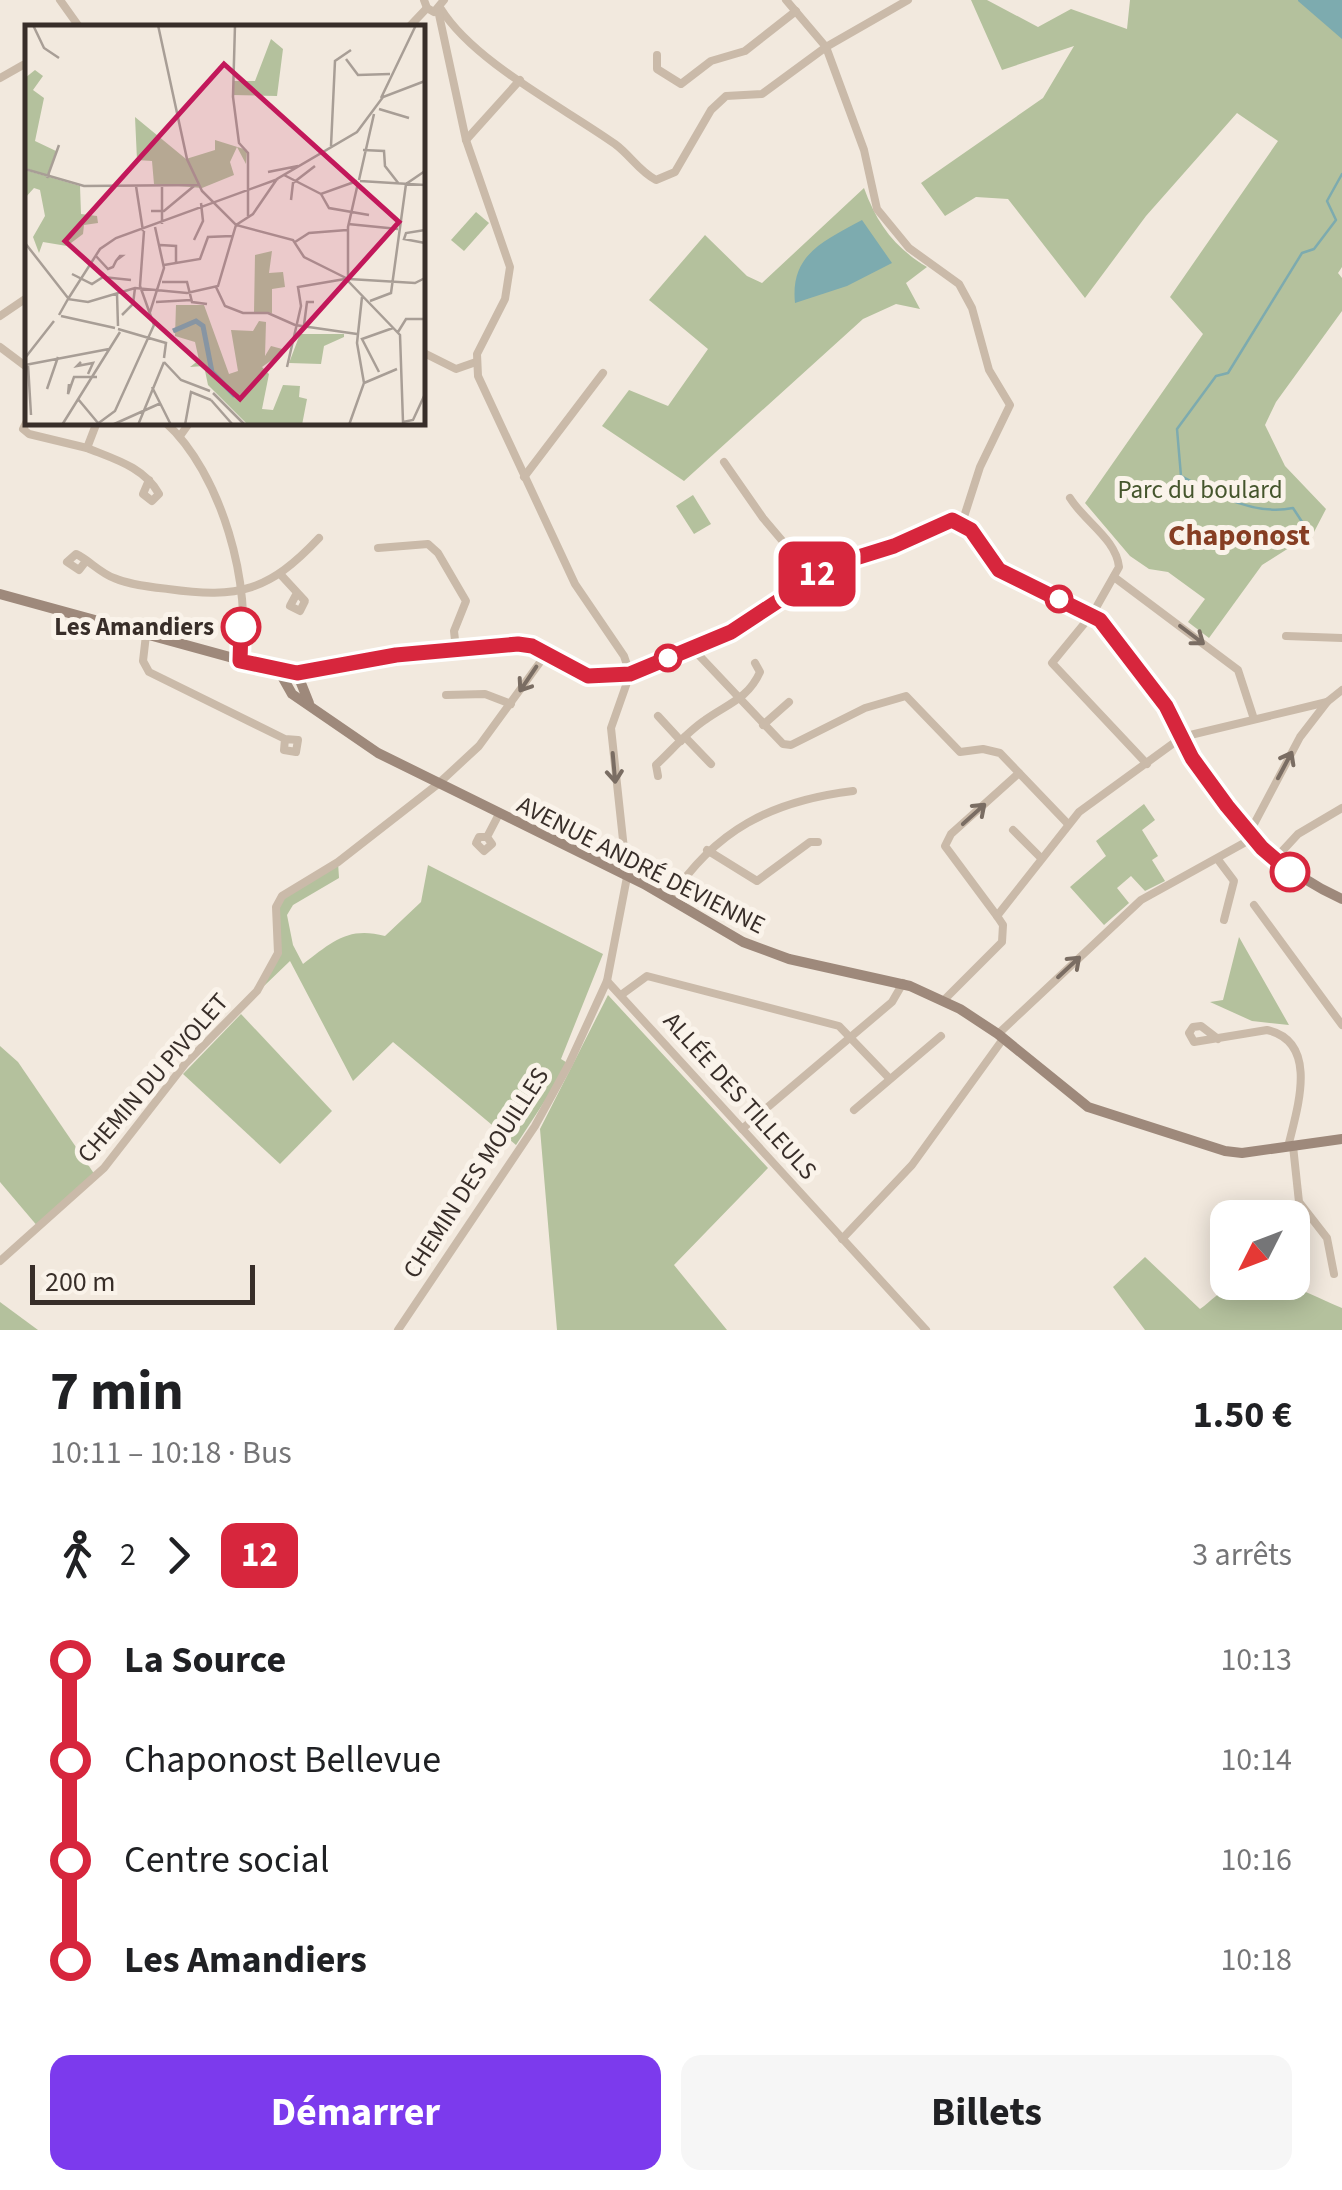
<!DOCTYPE html>
<html lang="fr">
<head>
<meta charset="utf-8">
<style>
  body { margin:0; font-family:"Source Sans 3",sans-serif; background:#f6f6f6; color:#202124; height:100vh; display:flex; flex-direction:column; font-size:38px; white-space:nowrap }
  * { box-sizing:border-box; margin:0 }
  p { font-size:32px; color:#757577 }
  .icon { flex:none; width:55px; height:55px; fill:none; stroke:currentColor; stroke-width:2; stroke-linecap:round; stroke-linejoin:round }
  .map { position:relative; height:1330px; overflow:hidden }
  .drawer { display:flex; flex-direction:column; background:#fff; flex:1 }
  .drawer>* { flex:none }
  .badge { padding:0 20px; border-radius:15px; font-size:35px; line-height:65px }
  .needle { width:65px; rotate:228deg }
  .tools { position:absolute; left:1210px; top:1200px; display:grid; gap:20px }
  .tools a { display:grid; place-items:center; width:100px; height:100px; border-radius:20px; background:#fff; box-shadow:0 5px 25px #0003; font-size:50px }
  .scale { position:absolute; left:30px; bottom:25px; width:225px; box-sizing:border-box; padding-left:10px; border:5px solid #382e29; border-top:0; font-size:28px; line-height:35px; white-space:nowrap; color:#382e29; -webkit-text-stroke:8px #faf3ea; paint-order:stroke }
  .map>.badge { position:absolute; translate:-50% -50%; box-shadow:0 0 0 5px #fff }
  .legs { display:flex; align-items:center; gap:15px; height:110px; padding:0 50px; font-size:32px }
  .legs p { margin-inline-start:auto }
  .head { display:flex; align-items:center; justify-content:space-between; height:170px; padding:0 50px }
  h1 { font-size:55px; font-weight:700; line-height:75px }
  .cta { display:flex; gap:20px; margin-top:auto; padding:20px 50px }
  .cta a { flex:1; height:115px; border-radius:20px; background:#7c3aed; color:#fff; font-size:40px; font-weight:700; line-height:115px; text-align:center }
  .cta a+a { background:#f6f6f6; color:#202124 }
  ul { padding:0 50px; list-style:none }
  li { display:flex; align-items:center; gap:35px; height:100px; font-size:38px }
  li i { display:grid; place-items:center; width:15px; height:100%; margin:0 12px; background:currentColor }
  li i::after { content:''; width:25px; height:25px; margin:-12px; border:8px solid; border-radius:50%; background:#fff }
  li p { margin-inline-start:auto }
  li:first-child i { background:linear-gradient(#0000 50%,currentColor 0) }
  li:last-child i { background:linear-gradient(currentColor 50%,#0000 0) }
  .map>svg:first-child { display:block }
</style>
</head>
<body>
<div class="map">
<svg width="1342" height="1330" viewBox="0 0 1342 1330">
  <rect width="100%" height="100%" fill="#f2e9de"/>
  <g fill="#b4c19d">
    <polygon points="971,0 987,0 1038,27 1071,9 1127,29 1130,0 1342,0 1342,267 1338,273 1342,278 1342,311 1276,402 1265,425 1285,466 1326,509 1314,532 1262,565 1209,638 1188,622 1205,599 1168,572 1149,569 1130,556 1085,503 1203,334 1170,297 1278,141 1237,113 1146,216 1085,298 1008,199 976,197 945,216 921,183 1043,98 1074,46 1002,70"/>
    <path d="M864,188C877,224 895,248 927,267L906,283L920,309L896,304L863,319L684,481L602,426L629,390L668,406L708,349L649,300L705,235L747,276L762,283Z"/>
    <polygon points="476,212 489,223 464,251 451,240"/>
    <polygon points="693,495 711,524 694,534 676,506"/>
    <polygon points="1144,804 1155,820 1142,830 1158,856 1152,860 1165,881 1145,891 1131,876 1117,888 1129,903 1104,925 1070,887 1106,856 1096,841"/>
    <path d="M338,862L339,878L293,905L287,915L293,945L303,964C332,942 348,926 385,936L421,902L428,865L603,954L561,1059L569,1064L516,1145L393,1042L353,1081L290,961L264,986L278,953L276,907L282,896Z"/>
    <polygon points="1239,937 1289,1025 1252,1021 1210,1002 1223,1000"/>
    <polygon points="608,995 768,1168 674,1265 727,1330 557,1330 540,1129"/>
    <polygon points="241,1014 332,1111 280,1164 183,1074"/>
    <polygon points="0,1046 18,1062 95,1175 39,1228 0,1182"/>
    <path d="M1145,1257L1200,1309C1210,1302 1221,1290 1233,1284C1267,1268 1312,1296 1342,1308V1330H1145L1113,1287Z"/>
    <polygon points="0,1302 38,1330 0,1330"/>
  </g>
  <g fill="#7dabaf">
    <polygon points="1298,0 1342,0 1342,39 1298,1"/>
    <path d="M862,220L892,263L847,286L795,303C790,254 824,241 862,220Z"/>
  </g>
  <g fill="none" stroke-linecap="round" stroke-linejoin="round">
    <path stroke="#7dabaf" stroke-width="2.5" d="M1310,534L1293,508C1253,516 1215,494 1181,476L1177,429L1216,376L1228,373L1302,253L1314,249L1336,220L1327,201L1342,174"/>
    <g stroke="#cabaa9" stroke-width="8">
      <polyline points="60,0 80,28"/>
      <polyline points="424,0 427,8 434,12 444,0"/>
      <polyline points="786,0 826,47 864,150 877,209 909,248 959,284 972,308 989,370 1010,405 980,467 962,523"/>
      <path d="M441,9C474,62 563,107 615,144C631,156 639,171 656,180L675,172L711,110L726,96L762,94L826,47L908,0"/>
      <polyline points="408,28 427,8"/>
      <polyline points="657,55 657,69 681,84 711,61 745,51 796,11"/>
      <polyline points="0,78 23,65"/>
      <polyline points="466,140 520,80"/>
      <polyline points="0,316 28,297"/>
      <polyline points="0,347 28,368"/>
      <polyline points="422,352 456,369 476,362"/>
      <polyline points="28,419 23,429 29,434 87,448"/>
      <path d="M97,422L87,448C114,459 144,467 159,494L152,501L143,494L149,480"/>
      <path d="M165,422C221,472 254,587 240,661"/>
      <polyline points="180,436 190,422"/>
      <polyline points="724,462 763,518 813,577"/>
      <polyline points="524,477 603,373"/>
      <path d="M1070,498C1085,522 1116,539 1119,567L1093,613L1052,663L1147,764"/>
      <polyline points="378,548 428,544 438,553 466,601 454,631 456,649"/>
      <path d="M86,561L79,570L67,562L76,554C89,560 100,573 114,578C130,585 151,587 168,589C239,599 269,591 319,538"/>
      <polyline points="281,575 305,601 300,611 290,606 297,593"/>
      <polyline points="1114,577 1238,670 1253,716"/>
      <polyline points="146,635 143,661 149,672 285,739 298,740 296,752 284,750 285,739"/>
      <polyline points="1286,636 1342,638"/>
      <polyline points="693,649 783,744 791,745 865,708 906,696 960,752 983,749 1000,753 1068,824"/>
      <polyline points="446,695 485,694 511,704"/>
      <polyline points="658,716 681,741"/>
      <polyline points="763,725 789,702"/>
      <polyline points="685,737 711,764"/>
      <path d="M658,776L656,765C672,750 687,732 705,720C727,704 748,699 760,672L755,663"/>
      <polyline points="1013,830 1041,858"/>
      <polyline points="487,837 492,844 484,851 476,843 479,837 487,837 499,814"/>
      <polyline points="707,850 757,881 810,842 818,842"/>
      <polyline points="1274,860 1298,834 1342,808"/>
      <polyline points="1219,861 1234,881 1224,920"/>
      <path d="M670,899C715,830 771,801 853,791"/>
      <polyline points="1254,905 1342,1025"/>
      <polyline points="997,916 945,846 951,834 1019,773"/>
      <polyline points="607,981 926,1330"/>
      <polyline points="621,995 647,976 839,1026 889,1078"/>
      <polyline points="943,1001 1002,942 1003,925 997,916 1079,812 1182,737 1327,702 1342,690"/>
      <polyline points="998,1034 1141,900 1244,843 1300,737 1327,702"/>
      <path d="M1218,1039L1201,1026L1193,1027L1189,1033L1194,1042L1267,1030C1320,1042 1297,1109 1288,1147"/>
      <polyline points="854,1110 941,1036"/>
      <polyline points="742,1129 892,1002 903,983"/>
      <polyline points="1293,1146 1299,1202 1327,1238 1334,1274"/>
      <polyline points="842,1239 912,1165 1003,1039"/>
      <polyline points="0,1261 104,1168 185,1064 257,991 278,953 276,907 282,896 338,862 438,784 479,746 546,654"/>
      <polyline points="398,1330 535,1126 569,1064 607,981 627,877 611,728 630,674 624,656 575,584 478,376 477,354 505,299 510,267 466,140 438,10"/>
    </g>
    <g stroke="#9e897b" stroke-width="10">
      <path d="M0,594L284,672L518,644L531,646L588,676L630,674L731,632L833,565L894,546L953,520C978,528 979,554 998,569C1026,590 1068,594 1095,615C1110,627 1121,648 1133,663C1206,757 1224,845 1342,899"/>
      <polyline points="279,671 292,694 378,753 644,884 743,942 789,959 910,986 960,1009 998,1034 1088,1107 1225,1151 1242,1153 1342,1139"/>
      <polyline points="297,673 309,703"/>
    </g>
  </g>
  <defs><path id="oneway-shaft" d="M-6 0H5M1.5-3L5.5 0L1.5 3" fill="none" stroke-width="1.6" stroke-linecap="round" stroke-linejoin="round" transform="scale(2.5)"/></defs>
  <g stroke="#7a6d63">
    <use href="#oneway-shaft" transform="translate(1192 635) rotate(37)"/>
    <use href="#oneway-shaft" transform="translate(528 679) rotate(124)"/>
    <use href="#oneway-shaft" transform="translate(1285 765) rotate(-62)"/>
    <use href="#oneway-shaft" transform="translate(614 768) rotate(85)"/>
    <use href="#oneway-shaft" transform="translate(974 814) rotate(-42)"/>
    <use href="#oneway-shaft" transform="translate(1069 967) rotate(-43)"/>
  </g>
  <g fill="none" stroke-linecap="round" stroke-linejoin="round">
    <g stroke="#fff" stroke-width="22">
      <polyline id="line-1" points="241,627 240,661 297,673 396,655 518,644 532,646 588,676 630,674 731,632 833,565 894,546 952,520 971,530 999,570 1100,620 1166,706 1192,758 1227,806 1262,848 1290,872"/>
    </g>
    <use href="#line-1" stroke="#d7263d" stroke-width="15"/>
  </g>
  <g fill="#fff" stroke="#d7263d" stroke-width="5">
    <circle cx="1059" cy="599" r="12"/>
    <circle cx="241" cy="627" r="18"/>
    <circle cx="668" cy="658" r="12"/>
    <circle cx="1290" cy="872" r="18"/>
  </g>
  <g text-anchor="middle" dominant-baseline="central" stroke-width="10" stroke-linejoin="round" paint-order="stroke">
    <g font-size="25" fill="#45562d" stroke="#faf3ea">
      <text x="1200" y="490">Parc du boulard</text>
    </g>
    <g font-size="25" font-weight="bold" fill="#382e29" stroke="#faf3ea" text-anchor="end">
      <text x="214" y="627">Les Amandiers</text>
    </g>
    <g font-size="25" fill="#382e29" stroke="#faf3ea">
      <text transform="translate(641 865) rotate(27)">AVENUE ANDRÉ DEVIENNE</text>
      <text transform="translate(153 1078) rotate(-49)">CHEMIN DU PIVOLET</text>
      <text transform="translate(740 1096) rotate(48)">ALLÉE DES TILLEULS</text>
      <text transform="translate(476 1173) rotate(-57)">CHEMIN DES MOUILLES</text>
    </g>
    <g font-size="30" font-weight="bold" fill="#863e23" stroke="#faf3ea">
      <text x="1239" y="535">Chaponost</text>
    </g>
  </g>
  <g transform="translate(25 25)">
    <rect width="400" height="400" fill="#f2e9de"/>
    <path d="M246,14L258,24L252,71L208,70V56H230ZM10,45L18,51L8,65L19,73L10,116L31,126L22,151L1,143L0,53ZM110,92L161,134L190,125V115L222,125L221,139L212,122L205,137L209,150L177,163L129,159L127,136L112,135ZM0,145L55,161L56,189L72,191L73,198L59,200L58,209L42,221L18,217L14,228L8,212L20,191L15,165L9,163L0,173ZM247,226L244,248L258,247L260,262L247,264V288L229,287L230,230ZM151,280H179L204,349L213,346L206,305L228,306L234,296L241,297L240,331L246,321L261,325L237,342L244,349L237,384L248,385L258,360L275,361L274,372L282,374L277,400H223L183,360L179,341L165,342L174,335L170,317L150,311ZM275,309H319V312L299,321L296,339L264,338Z" fill="#b4c19d"/>
    <path fill="none" stroke="#7dabaf" stroke-width="5" d="M148,306L171,296L178,301L187,347L210,371"/>
    <path fill="none" stroke="#a89e96" stroke-width="2.5" d="M8,0L19,23L34,33M133,0L162,134L177,166L211,200L268,215L279,232L321,253M210,0L208,72L214,118L223,128V191M321,34L333,50L365,49M356,73L391,0M354,84L384,93M306,121L310,36L326,25M338,125L359,126L360,141L374,159M0,144L59,161L173,160M243,147L273,141M259,150L296,169L332,156M22,153L34,120M334,155L349,89M335,156L400,160M111,161L118,206M137,161V199M296,169L304,183L344,190M266,175L268,158L290,141M126,186H139L169,161M323,199L373,204M400,205L381,208L379,214L400,218M169,215L178,196L176,178M270,217L284,208L322,205M0,218L43,273M135,220L151,221V239M70,230L83,244L88,242L91,236L95,231H97L93,234M139,240L175,234L183,212L207,211M47,249L67,259L78,252L106,255M323,252V202L333,158M324,254L390,258L400,253M323,256L375,310L378,397L388,395L400,369M137,257H162L167,277L182,279M191,262L200,281L218,288H243L270,300L332,309M92,269L93,301M43,274L75,224L91,213L253,154M345,276L366,268L381,159L400,146M131,277L166,275M125,287L139,243L130,202M34,290L43,274L63,277L110,263L162,268L193,261L211,200L228,189L252,154L332,107L358,72L400,56M97,290L108,279L110,263M36,291L90,303M279,300L282,277H289M93,304L141,318L139,333M373,307L381,294H400M0,333L29,296M56,337L52,341L68,338L63,349M139,337L156,355L185,366M3,339L6,390M0,340L84,324M262,342L276,281L273,262L320,254M354,347L337,314L368,303M339,358L372,344M44,359L43,369L49,352H72M127,362L146,400M22,364L33,332M188,368L220,400M53,374L73,398M186,375L208,400M37,400L95,307M71,400L90,386L129,300L115,261L119,206M87,400L136,378M113,400L139,337M160,400L166,367L186,375M324,400L339,358L332,318L337,272"/>
    <path fill="#c2185b" fill-opacity="0.15" stroke="#c2185b" stroke-width="5" d="M199,39L374,197L215,374L40,216Z"/>
    <rect width="400" height="400" fill="none" stroke="#382e29" stroke-width="5"/>
  </g>
</svg>
<div class="tools">
<a><svg class="needle" viewBox="-14 -14 28 28"><path d="M0-13l5 13h-10z" fill="#e53935"/><path d="M0 13l5-13h-10z" fill="#757577"/></svg></a>
</div>
<div class="scale">200 m</div>
<b class="badge" style="left:817px;top:574px;background:#d7263d;color:#fff">12</b>
</div>
<section class="drawer">
<div class="head"><div><h1>7 min</h1><p>10:11 – 10:18 · Bus</p></div><b>1.50 €</b></div>
<div class="legs"><svg class="icon" aria-label="walk" viewBox="0 0 24 24"><circle cx="13" cy="4" r="2"/><path d="M13 8l-2 6 4 7M11 14l-3 7M7 12l3-4h3l4 4"/></svg>2<svg class="icon" aria-label="forward" viewBox="0 0 24 24"><path d="M9 5l7 7-7 7"/></svg><b class="badge" style="background:#d7263d;color:#fff">12</b><p>3 arrêts</p></div>
<ul>
<li><i style="color:#d7263d"></i><b>La Source</b><p>10:13</p></li>
<li><i style="color:#d7263d"></i><span>Chaponost Bellevue</span><p>10:14</p></li>
<li><i style="color:#d7263d"></i><span>Centre social</span><p>10:16</p></li>
<li><i style="color:#d7263d"></i><b>Les Amandiers</b><p>10:18</p></li>
</ul>
<div class="cta"><a>Démarrer</a><a>Billets</a></div>
</section>
</body>
</html>
